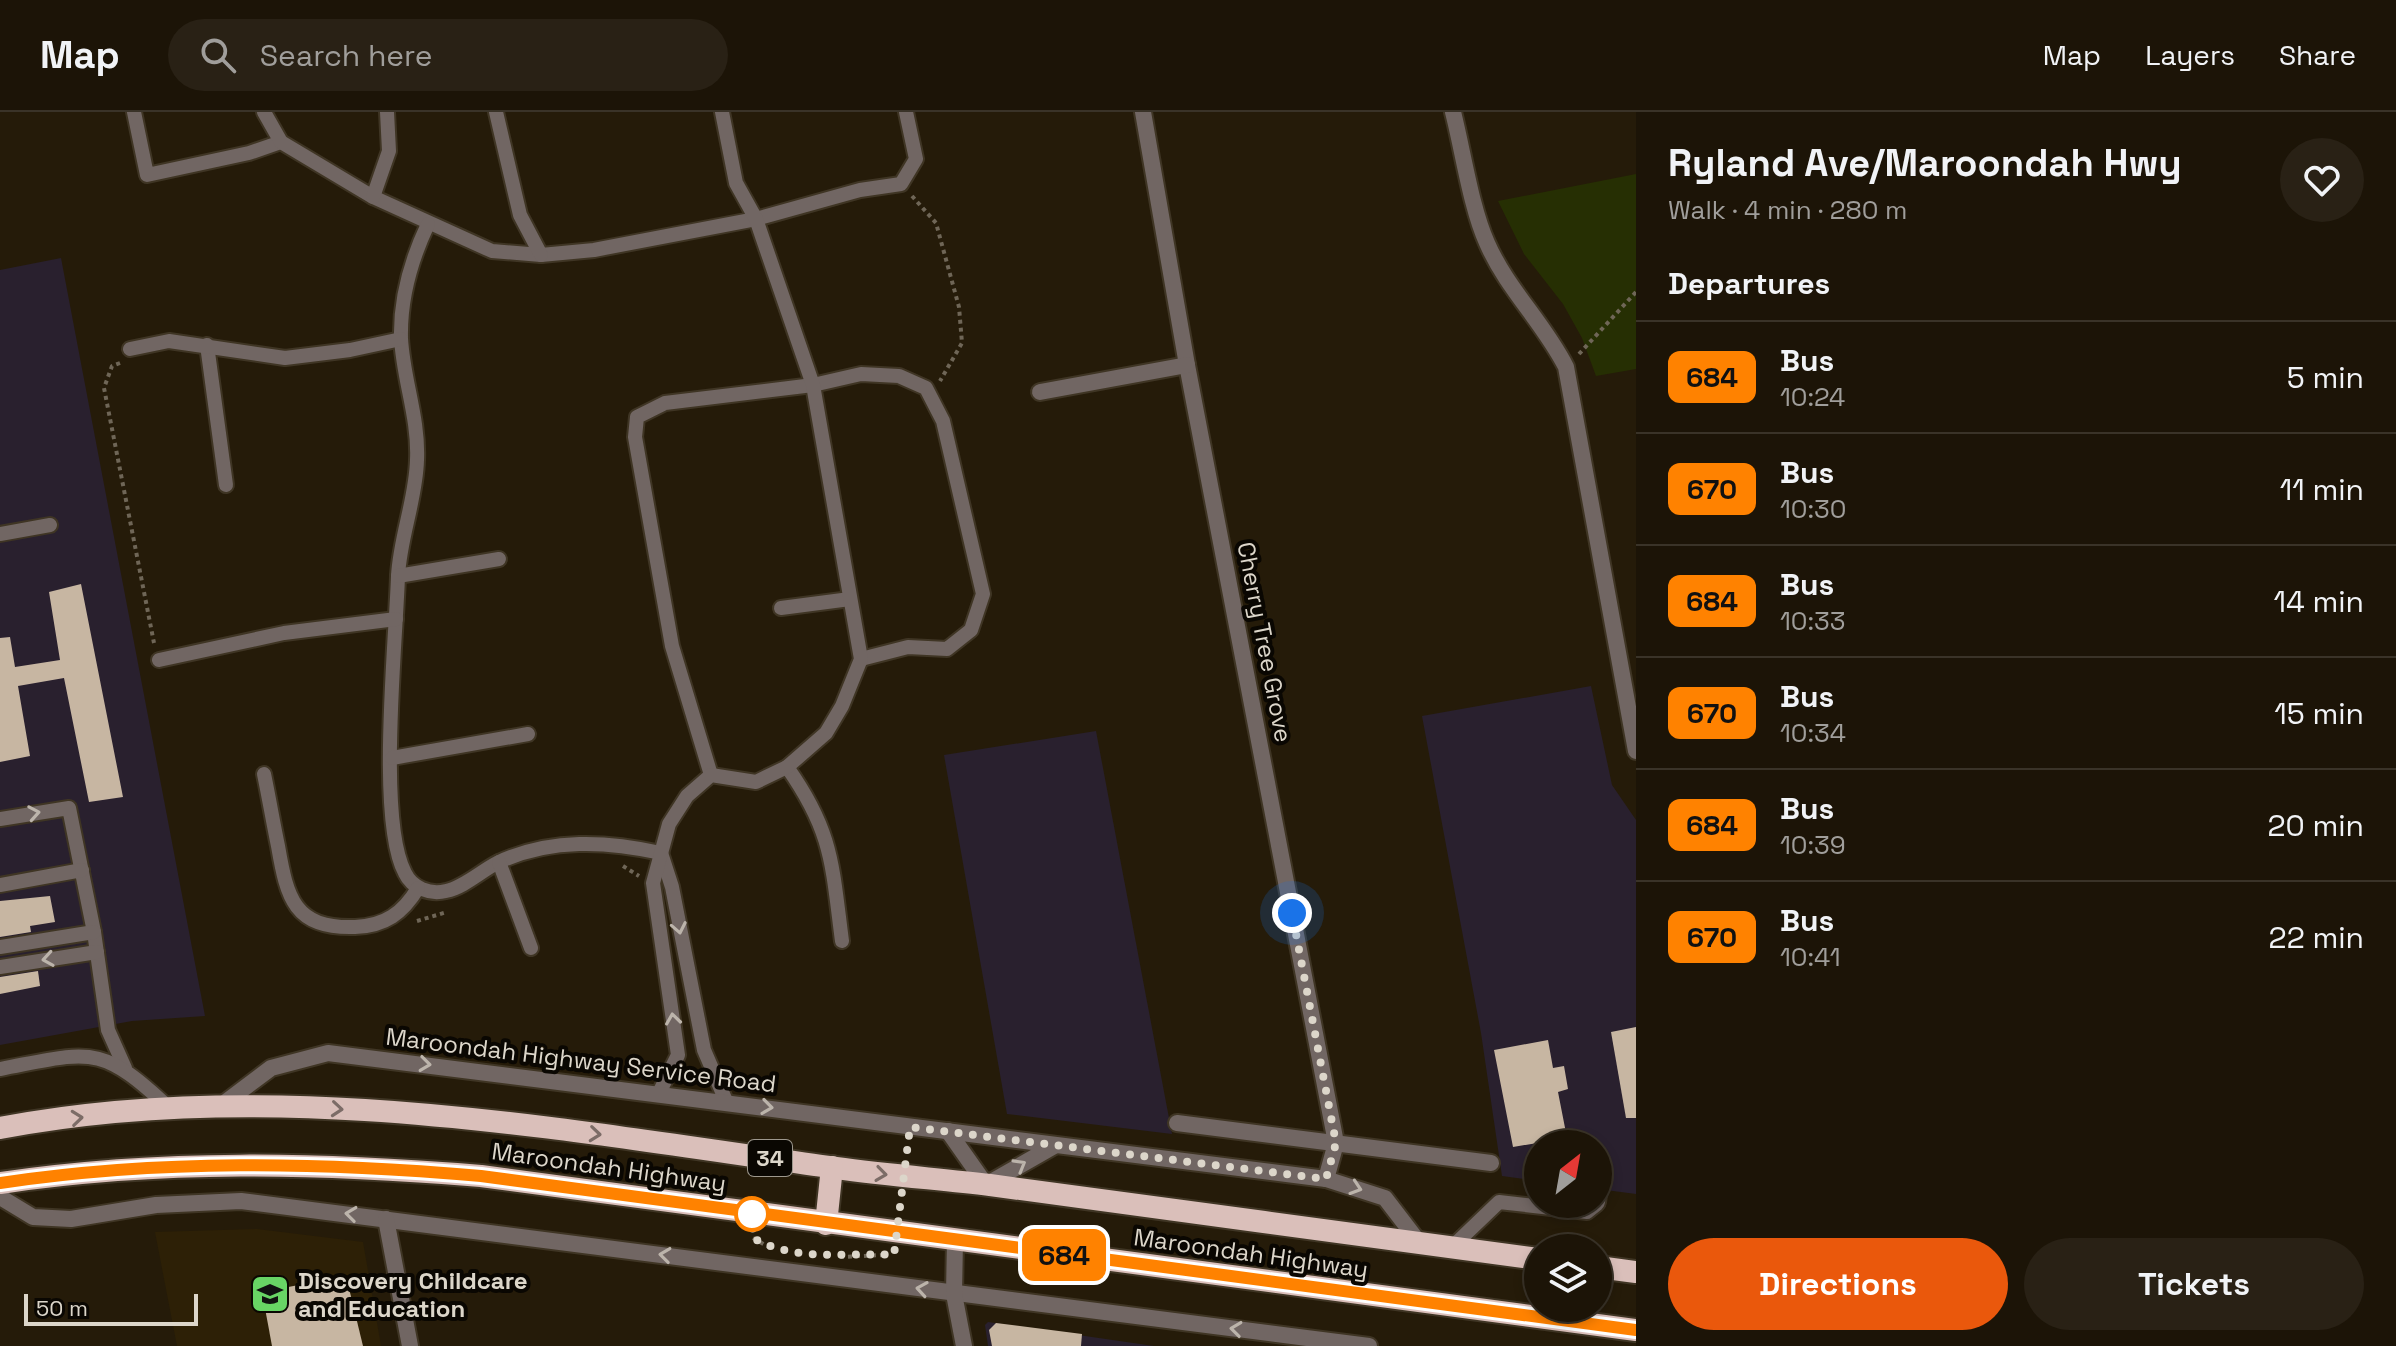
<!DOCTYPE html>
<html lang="en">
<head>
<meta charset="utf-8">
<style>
  body { margin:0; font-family:"Space Grotesk",sans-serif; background:#292115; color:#f1f3f6; height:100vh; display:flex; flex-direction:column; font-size:30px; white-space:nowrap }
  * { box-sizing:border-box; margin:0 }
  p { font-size:26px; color:#a09e9b }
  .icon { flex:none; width:44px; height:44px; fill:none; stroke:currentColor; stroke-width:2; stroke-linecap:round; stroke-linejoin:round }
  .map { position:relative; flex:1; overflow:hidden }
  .side { display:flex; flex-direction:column; background:#1c1407; width:760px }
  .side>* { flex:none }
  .badge { padding:0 16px; border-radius:12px; font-size:28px; line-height:52px }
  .needle { width:52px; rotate:31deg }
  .fabs { position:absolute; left:1524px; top:1018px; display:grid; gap:16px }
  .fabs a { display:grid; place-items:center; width:88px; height:88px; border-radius:50%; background:#1c1407; box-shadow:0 4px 12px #0003,0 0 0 2px #3a3328; font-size:40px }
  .scale { position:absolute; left:24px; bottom:20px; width:174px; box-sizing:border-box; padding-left:8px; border:4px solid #dcd6ca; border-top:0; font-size:22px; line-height:28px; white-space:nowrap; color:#dcd6ca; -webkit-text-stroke:6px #0a0702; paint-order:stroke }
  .you { position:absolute; width:40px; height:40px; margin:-20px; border:6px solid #fff; border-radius:50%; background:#1a73e8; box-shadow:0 0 0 12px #1a73e833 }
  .map>.badge { position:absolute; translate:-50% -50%; box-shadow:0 0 0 4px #fff }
  h2 { padding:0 32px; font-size:30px; line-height:72px }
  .round { display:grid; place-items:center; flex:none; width:84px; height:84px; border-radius:42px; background:#292115 }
  .headline { display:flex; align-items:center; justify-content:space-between; height:136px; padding:0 32px }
  h1 { font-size:38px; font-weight:700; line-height:60px }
  .action { display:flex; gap:16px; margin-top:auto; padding:16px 32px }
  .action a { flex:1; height:92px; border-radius:48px; background:#ea580c; color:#fff; font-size:32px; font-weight:700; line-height:92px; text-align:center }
  .action a+a { background:#292115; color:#f1f3f6 }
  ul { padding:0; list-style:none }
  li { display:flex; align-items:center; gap:24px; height:112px; padding:0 32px; border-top:2px solid #3a3328 }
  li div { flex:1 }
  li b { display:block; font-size:30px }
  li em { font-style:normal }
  li .badge { min-width:88px; font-weight:700; text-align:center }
  header { display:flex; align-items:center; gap:48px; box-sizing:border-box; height:112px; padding:0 40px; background:#1c1407; border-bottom:2px solid #3a3328 }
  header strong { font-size:38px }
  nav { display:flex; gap:44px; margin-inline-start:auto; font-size:28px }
  .search { width:560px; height:72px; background:#292115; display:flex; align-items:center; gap:20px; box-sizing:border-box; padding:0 28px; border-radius:44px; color:#a09e9b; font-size:30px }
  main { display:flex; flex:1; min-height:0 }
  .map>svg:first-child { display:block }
</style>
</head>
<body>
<header>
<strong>Map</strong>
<div class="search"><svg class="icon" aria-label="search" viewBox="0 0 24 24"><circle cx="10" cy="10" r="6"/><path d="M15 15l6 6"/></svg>Search here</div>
<nav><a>Map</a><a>Layers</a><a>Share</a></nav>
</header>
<main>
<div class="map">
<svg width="1636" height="1234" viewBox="0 0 1636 1234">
  <rect width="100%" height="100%" fill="#251b09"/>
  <g fill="#29202e">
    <polygon points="61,146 205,904 132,909 0,933 0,158"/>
    <polygon points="1591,574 1612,673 1636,708 1636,1082 1598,1077 1598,1032 1538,1032 1538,1069 1502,1064 1481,921 1422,604"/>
    <polygon points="1096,619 1172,1022 1007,1002 944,643"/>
    <polygon points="988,1210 1154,1234 988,1234 985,1213"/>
  </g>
  <polygon fill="#2d2006" points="257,1117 363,1130 381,1234 177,1234 155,1120"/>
  <polygon fill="#262f03" points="1636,62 1636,257 1596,264 1582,226 1563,192 1524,142 1498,89"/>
  <g fill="#c7b6a2">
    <polygon points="81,472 123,685 89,690 64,566 18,574 30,644 0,650 0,526 10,525 15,555 60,548 49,480"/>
    <polygon points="50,784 55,810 30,814 31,820 0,825 0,789"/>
    <polygon points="38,859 40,874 0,882 0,865"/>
    <polygon points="1636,915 1636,1006 1626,1006 1611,920"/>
    <polygon points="1548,928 1553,956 1564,954 1568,977 1558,980 1567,1026 1513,1035 1494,938"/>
    <polygon points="346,1164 363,1234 272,1234 262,1180"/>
    <polygon points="996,1211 1082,1222 1081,1234 992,1234 989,1218"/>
  </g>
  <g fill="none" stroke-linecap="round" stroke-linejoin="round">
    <g stroke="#3f3524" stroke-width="18">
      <g id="service">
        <polyline points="134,0 147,63 249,41 281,30"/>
        <polyline points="264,0 281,30 373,85 492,139 541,143 594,138 756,107 860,78 901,72 916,47 906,0"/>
        <polyline points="496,0 520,103 541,143"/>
        <polyline points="373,85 389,39 387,0"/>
        <path d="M428,112C411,148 400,185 401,226C403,267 419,306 417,348C416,387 400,425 398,464C396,529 377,709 405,761C412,776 430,783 446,779C465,775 482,758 499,750C551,726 607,729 661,741"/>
        <polyline points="207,233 226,373"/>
        <polyline points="130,237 169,229 285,246 350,238 401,227"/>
        <polyline points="0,422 50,413"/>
        <polyline points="398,464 499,447"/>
        <polyline points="781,496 850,487"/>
        <polyline points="159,548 284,521 396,507"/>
        <polyline points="392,646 528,622"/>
        <path d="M787,655C833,720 832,753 842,829"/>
        <path d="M264,662C269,686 273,710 278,734C287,786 294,817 355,815C385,814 403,801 418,776"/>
        <polyline points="711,663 672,534 635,325 637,305 665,291 813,273 861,262 899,264 926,276 943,309 983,482 971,518 947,537 908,535 861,547"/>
        <polyline points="0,707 69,696 94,820 108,918 125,956"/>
        <polyline points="661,741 672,775 704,938 726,989"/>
        <polyline points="499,750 531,836"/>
        <polyline points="0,773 82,758"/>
        <polyline points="0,835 94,820"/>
        <polyline points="0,855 97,840"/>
        <path d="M0,957C90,940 99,930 169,996"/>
        <polyline points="659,981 678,943 653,771 669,712 687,684 711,663 756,670 787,655 826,621 842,594 861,547 813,273 756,107 736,71 722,0"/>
        <polyline points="1598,1090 1602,1060"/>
        <polyline points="1451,1136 1499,1090 1587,1100 1597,1092"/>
      </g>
    </g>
    <g stroke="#3f3524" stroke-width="20">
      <g id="minor">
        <polyline points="1143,0 1187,253 1336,1031 1326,1067"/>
        <path d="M1453,0C1463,39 1471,96 1487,131C1507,177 1544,211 1566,255L1636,639"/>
        <polyline points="1040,280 1187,253"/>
        <polyline points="222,993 271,956 328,941 1326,1067 1385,1086 1421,1133"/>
        <polyline points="1177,1011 1491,1051"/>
        <polyline points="948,1019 986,1073 1054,1034"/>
        <polyline points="0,1085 33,1105 71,1107 156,1093 241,1089 1369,1234"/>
        <polyline points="386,1107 410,1234"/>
        <polyline points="955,1128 954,1182 964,1234"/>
      </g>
    </g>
    <g stroke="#3f3524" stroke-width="26">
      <g id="trunk">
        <path d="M0,1016C276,963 561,1018 836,1056C887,1063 939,1067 990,1073C1173,1097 1355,1123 1538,1147"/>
        <path d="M0,1071C163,1047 318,1051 481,1064L1636,1218"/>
        <polyline points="826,1112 832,1055"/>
        <polyline points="1598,1155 1636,1160"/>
      </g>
    </g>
    <g stroke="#6f6657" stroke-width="4" stroke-dasharray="4 4" stroke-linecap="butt">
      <polyline points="912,84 936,111 959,195 962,231 940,269"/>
      <polyline points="1579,242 1636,180"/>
      <polyline points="120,251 112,254 104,276 154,531"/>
      <polyline points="623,754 639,764"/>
      <polyline points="417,809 447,800"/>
      <polyline points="753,1126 772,1137"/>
      <polyline points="840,1145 883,1143"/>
    </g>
    <use href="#service" stroke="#716663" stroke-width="14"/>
    <use href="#minor" stroke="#716663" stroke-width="16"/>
    <use href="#trunk" stroke="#dabfba" stroke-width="22"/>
  </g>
  <defs><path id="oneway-chevron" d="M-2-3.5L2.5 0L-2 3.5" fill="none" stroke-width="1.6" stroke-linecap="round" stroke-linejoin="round" transform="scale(2)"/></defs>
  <g stroke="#bcb4ab">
    <use href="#oneway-chevron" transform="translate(34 701) rotate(-10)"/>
    <use href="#oneway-chevron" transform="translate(679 816) rotate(79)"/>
    <use href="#oneway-chevron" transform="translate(48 847) rotate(171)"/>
    <use href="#oneway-chevron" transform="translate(673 907) rotate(-98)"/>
    <use href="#oneway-chevron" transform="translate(425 952) rotate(7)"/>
    <use href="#oneway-chevron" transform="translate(767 995) rotate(8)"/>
    <use href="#oneway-chevron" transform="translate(1020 1053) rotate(-30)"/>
    <use href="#oneway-chevron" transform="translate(1356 1076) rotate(18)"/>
    <use href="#oneway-chevron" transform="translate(351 1102) rotate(-173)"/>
    <use href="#oneway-chevron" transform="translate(665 1143) rotate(-173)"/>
    <use href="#oneway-chevron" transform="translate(922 1177) rotate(-171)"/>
    <use href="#oneway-chevron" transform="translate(1236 1217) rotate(-173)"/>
  </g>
  <g stroke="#7c6c67">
    <use href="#oneway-chevron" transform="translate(337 997) rotate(5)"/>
    <use href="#oneway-chevron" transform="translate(77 1006) rotate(-6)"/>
    <use href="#oneway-chevron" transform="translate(595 1022) rotate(6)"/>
    <use href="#oneway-chevron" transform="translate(881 1062) rotate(8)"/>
  </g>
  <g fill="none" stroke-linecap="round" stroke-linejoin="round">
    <g stroke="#fff" stroke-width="18">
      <path id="line" d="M0,1071C161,1047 319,1050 481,1064L1636,1218"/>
    </g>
    <use href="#line" stroke="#ff8200" stroke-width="12"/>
    <path stroke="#dcd6ca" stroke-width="8" stroke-dasharray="0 14.4" d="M752,1102L753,1126C799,1151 844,1140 894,1143L910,1015L1326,1067L1336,1031L1292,801"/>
  </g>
  <defs>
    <g id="school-square" transform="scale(2)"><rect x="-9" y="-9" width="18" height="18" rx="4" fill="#68d465" stroke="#0a0702"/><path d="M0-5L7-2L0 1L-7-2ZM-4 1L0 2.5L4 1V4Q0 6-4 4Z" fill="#111"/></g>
  </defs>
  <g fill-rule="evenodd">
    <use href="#school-square" x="270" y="1182"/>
  </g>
  <circle fill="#fff" stroke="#ff8200" stroke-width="4" cx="752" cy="1102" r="16"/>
  <g text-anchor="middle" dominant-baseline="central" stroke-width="8" stroke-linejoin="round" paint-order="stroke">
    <rect fill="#0a0702" stroke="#9d988e" stroke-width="2" x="748" y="1028" width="44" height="36" rx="6"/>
    <g font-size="22" font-weight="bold" fill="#dcd6ca">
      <text x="770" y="1046">34</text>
    </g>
    <g font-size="24" fill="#dcd6ca" stroke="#0a0702">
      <text transform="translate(1265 530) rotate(79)">Cherry Tree Grove</text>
      <text transform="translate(581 948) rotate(7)">Maroondah Highway Service Road</text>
      <text transform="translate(609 1055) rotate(8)">Maroondah Highway</text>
      <text transform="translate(1251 1141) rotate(8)">Maroondah Highway</text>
    </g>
    <g font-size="24" font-weight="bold" fill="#dcd6ca" stroke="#0a0702" text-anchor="start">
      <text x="298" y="1168">Discovery Childcare<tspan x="298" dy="28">and Education</tspan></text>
    </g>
  </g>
</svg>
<div class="fabs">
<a><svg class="needle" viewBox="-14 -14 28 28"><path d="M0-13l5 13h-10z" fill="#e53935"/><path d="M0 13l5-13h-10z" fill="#a09e9b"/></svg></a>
<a><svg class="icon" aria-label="layers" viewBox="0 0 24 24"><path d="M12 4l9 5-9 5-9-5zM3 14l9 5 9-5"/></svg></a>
</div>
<div class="scale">50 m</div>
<div class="you" style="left:1292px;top:801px"></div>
<b class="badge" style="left:1064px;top:1143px;background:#ff8200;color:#111">684</b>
</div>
<section class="side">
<div class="headline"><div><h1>Ryland Ave/Maroondah Hwy</h1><p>Walk · 4 min · 280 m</p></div><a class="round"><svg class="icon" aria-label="heart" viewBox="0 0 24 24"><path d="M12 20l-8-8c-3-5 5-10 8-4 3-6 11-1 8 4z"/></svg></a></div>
<h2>Departures</h2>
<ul>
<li><span class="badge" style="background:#ff8200;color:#111">684</span><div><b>Bus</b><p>10:24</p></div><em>5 min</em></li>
<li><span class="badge" style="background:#ff8200;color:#111">670</span><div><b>Bus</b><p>10:30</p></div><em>11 min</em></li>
<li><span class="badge" style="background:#ff8200;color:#111">684</span><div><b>Bus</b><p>10:33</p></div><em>14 min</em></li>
<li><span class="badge" style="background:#ff8200;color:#111">670</span><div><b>Bus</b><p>10:34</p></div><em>15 min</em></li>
<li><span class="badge" style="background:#ff8200;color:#111">684</span><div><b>Bus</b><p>10:39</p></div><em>20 min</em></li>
<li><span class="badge" style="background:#ff8200;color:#111">670</span><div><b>Bus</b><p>10:41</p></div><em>22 min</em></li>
</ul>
<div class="action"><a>Directions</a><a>Tickets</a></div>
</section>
</main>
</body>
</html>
